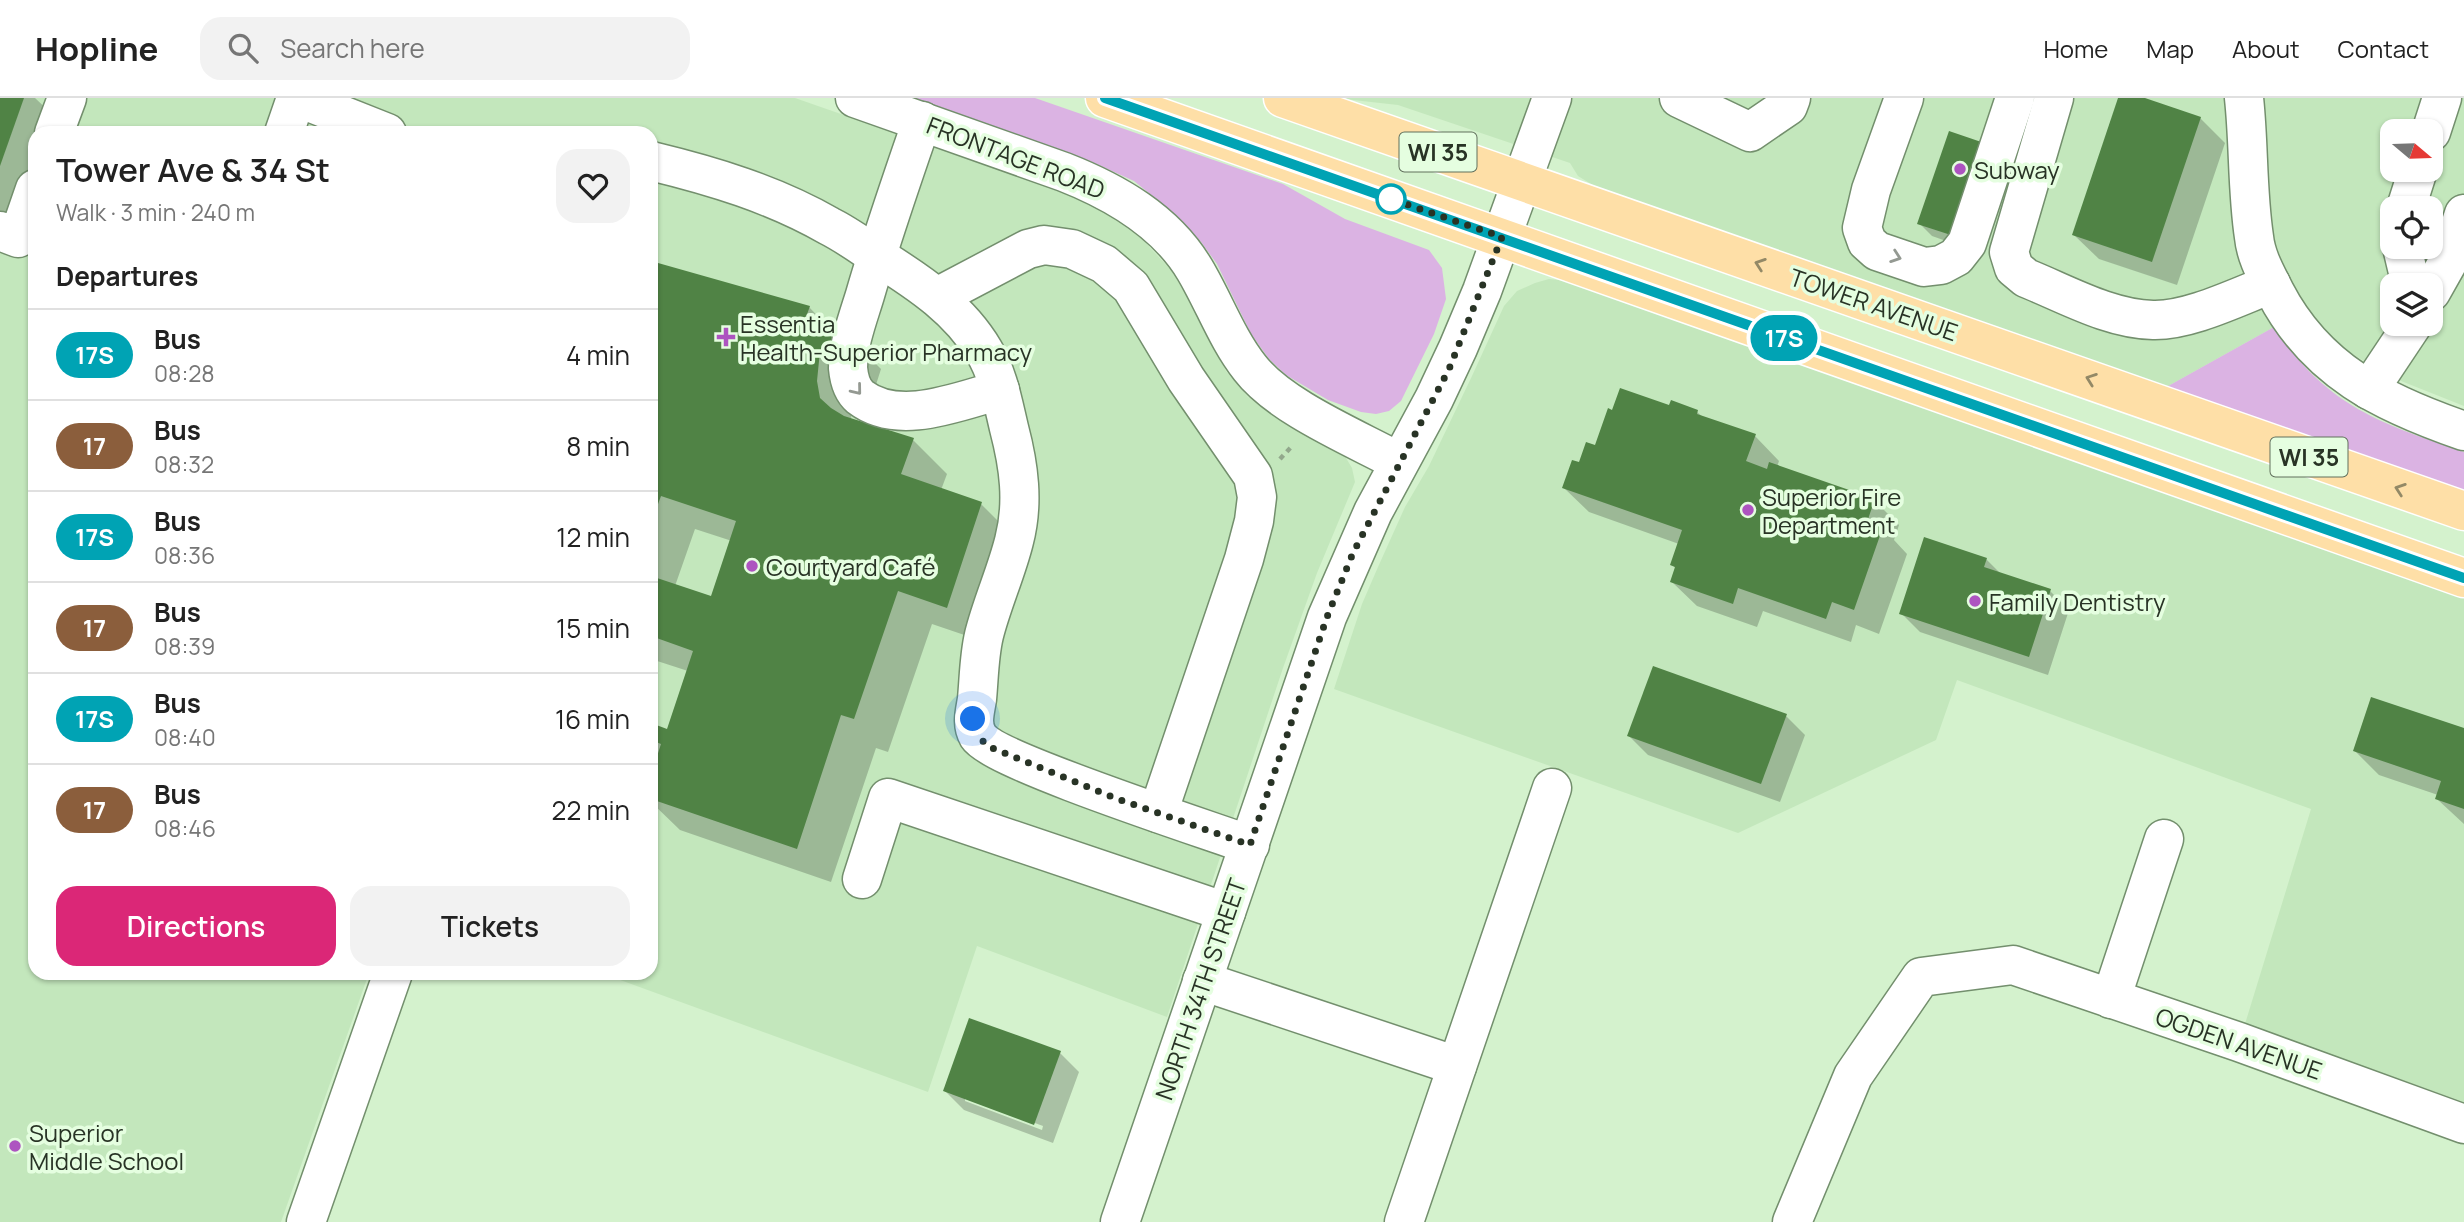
<!DOCTYPE html>
<html lang="en">
<head>
<meta charset="utf-8">
<style>
  body { margin:0; font-family:Manrope,sans-serif; background:#f2f2f2; color:#222; height:100vh; display:flex; flex-direction:column; font-size:26px; white-space:nowrap }
  * { box-sizing:border-box; margin:0 }
  p { font-size:23px; color:#767676 }
  .icon { flex:none; width:38px; height:38px; fill:none; stroke:currentColor; stroke-width:2; stroke-linecap:round; stroke-linejoin:round }
  .map { position:relative; flex:1; overflow:hidden }
  .panel { position:absolute; left:28px; top:28px; width:630px; height:854px; display:flex; flex-direction:column; background:#fff; border-radius:21px; box-shadow:0 2px 5px #0004 }
  .panel>* { flex:none }
  .badge { padding:0 14px; border-radius:23px; font-size:24px; line-height:46px }
  .needle { width:46px; rotate:109deg }
  .controls { position:absolute; left:2380px; top:21px; display:grid; gap:14px }
  .controls a { display:grid; place-items:center; width:63px; height:63px; border-radius:14px; background:#fff; box-shadow:0 2px 5px #0004; font-size:35px }
  .you { position:absolute; width:35px; height:35px; margin:-18px; border:5px solid #fff; border-radius:50%; background:#1a73e8; box-shadow:0 0 0 10px #1a73e833 }
  .map>.badge { position:absolute; translate:-50% -50%; box-shadow:0 0 0 4px #fff }
  h2 { padding:0 28px; font-size:26px; line-height:63px }
  .round { display:grid; place-items:center; flex:none; width:74px; height:74px; border-radius:21px; background:#f2f2f2 }
  .overview { display:flex; align-items:center; justify-content:space-between; height:119px; padding:0 28px }
  h1 { font-size:33px; font-weight:600; line-height:52px }
  .cta { display:flex; gap:14px; margin-top:auto; padding:14px 28px }
  .cta a { flex:1; height:80px; border-radius:21px; background:#db2777; color:#fff; font-size:28px; font-weight:600; line-height:80px; text-align:center }
  .cta a+a { background:#f2f2f2; color:#222 }
  ul { padding:0; list-style:none }
  li { display:flex; align-items:center; gap:21px; height:91px; padding:0 28px; border-top:2px solid #e0e0e0 }
  li div { flex:1 }
  li b { display:block; font-size:26px }
  li em { font-style:normal }
  li .badge { min-width:77px; font-weight:700; text-align:center }
  header { display:flex; align-items:center; gap:42px; box-sizing:border-box; height:98px; padding:0 35px; background:#fff; border-bottom:2px solid #e0e0e0 }
  header strong { font-size:33px }
  nav { display:flex; gap:38px; margin-inline-start:auto; font-size:24px }
  .search { width:490px; height:63px; background:#f2f2f2; display:flex; align-items:center; gap:18px; box-sizing:border-box; padding:0 24px; border-radius:21px; color:#767676; font-size:26px }
  .map>svg:first-child { display:block }
</style>
</head>
<body>
<header>
<strong>Hopline</strong>
<div class="search"><svg class="icon" aria-label="search" viewBox="0 0 24 24"><circle cx="10" cy="10" r="6"/><path d="M15 15l6 6"/></svg>Search here</div>
<nav><a>Home</a><a>Map</a><a>About</a><a>Contact</a></nav>
</header>
<div class="map">
<svg width="2464" height="1124" viewBox="0 0 2464 1124">
  <rect width="100%" height="100%" fill="#d4f2cd"/>
  <g fill="#c3e7bc" fill-rule="evenodd">
    <polygon points="0,0 795,0 1073,97 1115,119 1142,141 1171,172 1196,214 1226,273 1248,299 1278,321 1320,340 1343,355 1352,370 1355,384 1317,475 1283,570 1167,919 977,848 928,994 601,875 651,875 651,35 35,35 35,875 369,875 281,1124 0,1124"/>
    <path d="M1335,0H2464V308L2386,277L2340,248L2323,231L2308,210L2161,292L1609,97L1578,78L1570,65L1398,7ZM2392,33H2431V72H2392ZM2392,110H2431V149H2392ZM2392,187H2431V226H2392Z"/>
    <polygon points="1549,181 1568,183 2464,498 2464,1004 2245,926 2311,711 1957,582 1936,642 1738,735 1334,591 1362,506 1378,469 1405,409 1429,368 1472,278 1504,208 1517,193 1535,185"/>
  </g>
  <g fill="#dbb3e3">
    <polygon points="913,0 1035,0 1283,86 1345,121 1429,152 1442,170 1446,201 1434,236 1401,303 1389,313 1376,316 1361,314 1328,302 1286,277 1269,261 1251,236 1217,166 1201,144 1176,117 1134,83 1092,64"/>
    <path d="M2274,229C2326,308 2379,325 2464,354V398L2161,292Z"/>
  </g>
  <g fill="#0003" fill-rule="evenodd">
    <polygon points="0,0 35,0 52,16 45,35 35,35 35,63 12,127 0,123"/>
    <polygon points="2120,0 2140,0 2200,20 2225,45 2177,187 2099,161 2074,137"/>
    <polygon points="1992,49 1966,150 1932,138 1919,125"/>
    <path d="M651,165L809,209L831,232L846,236L881,271L874,293L854,285L851,322L913,342L947,376L941,392L981,406L1015,440L982,543L932,526L888,654L876,650L831,784L680,732L651,704V682L657,665L651,663V627L668,633L688,573L651,561ZM695,431L732,443L712,501L675,488Z"/>
    <polygon points="1670,309 1697,314 1704,320 1755,338 1779,363 1777,369 1874,402 1899,427 1894,442 1907,456 1879,536 1856,527 1851,544 1763,513 1757,529 1697,508 1672,484 1676,471 1672,466 1679,446 1589,414 1564,390 1580,366 1596,350"/>
    <polygon points="1986,461 2001,476 2050,493 2069,512 2048,577 1920,534 1901,515"/>
    <polygon points="1786,618 1805,637 1780,704 1648,657 1629,638"/>
    <polygon points="2464,632 2464,726 2437,701 2438,697 2379,677 2355,653"/>
    <path d="M1060,955L1079,974L1053,1045L964,1012L945,993ZM965,999L1043,1028L1042,1032L965,1003Z"/>
  </g>
  <g fill="#508345">
    <polygon points="0,0 24,0 0,68"/>
    <polygon points="2118,0 2145,0 2201,19 2152,164 2072,137"/>
    <polygon points="1949,33 1993,48 1954,138 1917,126"/>
    <polygon points="651,163 810,208 805,222 847,235 840,260 820,253 817,283 820,300 831,310 844,318 914,340 901,376 982,404 947,510 898,493 854,621 841,617 797,751 651,701 651,677 661,646 651,642 651,625 667,631 693,553 651,538 651,478 711,498 736,423 661,398 651,425"/>
    <polygon points="1620,290 1669,307 1671,302 1698,312 1697,316 1756,336 1746,363 1767,371 1769,364 1875,401 1867,424 1883,429 1854,512 1832,504 1826,521 1738,490 1733,506 1670,484 1675,469 1670,467 1682,432 1562,390 1572,362 1579,364 1586,344 1595,347 1608,310 1612,312"/>
    <polygon points="1924,439 1987,460 1984,469 2051,491 2029,559 1899,516"/>
    <polygon points="1653,568 1787,616 1761,686 1627,638"/>
    <polygon points="2371,599 2464,630 2464,711 2435,701 2441,683 2353,653"/>
    <polygon points="969,920 1061,953 1034,1027 943,993"/>
  </g>
  <g fill="none" stroke-linecap="round" stroke-linejoin="round">
    <g stroke="#738f6d" stroke-width="41">
      <g id="minor">
        <polyline points="299,0 387,35"/>
        <path d="M855,0L1064,74C1115,94 1166,123 1195,172C1214,204 1227,241 1250,270C1280,309 1355,340 1399,364"/>
        <polyline points="1679,0 1750,34 1788,8 1791,0"/>
        <polyline points="1904,0 1871,92 1862,130 1867,144 1877,153 1924,169 1941,167 1956,159 1967,145 2015,0"/>
        <path d="M2054,0L2009,154L2014,170L2026,180C2066,196 2109,221 2153,222C2189,223 2237,199 2271,186"/>
        <path d="M2244,0C2249,46 2247,93 2254,139C2256,159 2266,176 2275,194C2316,273 2383,305 2464,333"/>
        <path d="M922,23C902,81 882,138 865,197C858,220 848,246 848,270C849,281 852,292 860,299C899,329 959,303 1000,292"/>
        <polyline points="2431,34 2442,0"/>
        <polyline points="54,35 67,0"/>
        <polyline points="284,35 296,0"/>
        <path d="M651,63C713,78 773,96 829,128C847,137 863,149 880,160C920,185 960,212 984,253C998,276 1003,305 1009,330C1019,368 1024,405 1014,443C1006,475 992,505 984,537C979,558 979,580 977,601C975,614 971,626 978,638C994,663 1209,732 1250,747"/>
        <polyline points="2406,110 2418,72"/>
        <polyline points="0,133 18,140 35,91"/>
        <polyline points="2402,149 2411,187"/>
        <polyline points="2431,194 2449,162 2464,116"/>
        <polyline points="937,199 1028,151 1044,147 1072,151 1104,166 1131,189 1186,281 1253,378 1257,399 1254,423 1244,461 1158,715"/>
        <polyline points="2369,292 2413,226"/>
        <polyline points="862,781 888,700 1226,814"/>
        <polyline points="1202,883 1457,968"/>
        <polyline points="2111,901 2164,741"/>
        <polyline points="306,1124 393,875"/>
        <polyline points="1120,1124 1327,519 1373,414 1434,301 1458,250 1482,193 1552,0"/>
        <polyline points="1404,1124 1552,690"/>
        <polyline points="1792,1124 1853,978 1921,879 2013,867 2239,944 2464,1026"/>
      </g>
    </g>
    <g stroke="#fff" stroke-width="41">
      <g id="major">
        <polyline points="1105,0 2464,480"/>
        <polyline points="1283,0 2464,413"/>
      </g>
    </g>
    <polyline stroke="#92a88c" stroke-width="4.5" stroke-dasharray="5 5" stroke-linecap="butt" points="1280,361 1293,347"/>
    <use href="#minor" stroke="#fff" stroke-width="38"/>
    <use href="#major" stroke="#fedfa7" stroke-width="38"/>
  </g>
  <defs><path id="oneway-chevron" d="M-2-3.5L2.5 0L-2 3.5" fill="none" stroke-width="1.6" stroke-linecap="round" stroke-linejoin="round" transform="scale(1.75)"/></defs>
  <g stroke="#949992">
    <use href="#oneway-chevron" transform="translate(1896 159) rotate(19)"/>
    <use href="#oneway-chevron" transform="translate(857 292) rotate(51)"/>
  </g>
  <g stroke="#938966">
    <use href="#oneway-chevron" transform="translate(1760 166) rotate(-161)"/>
    <use href="#oneway-chevron" transform="translate(2091 281) rotate(-160)"/>
    <use href="#oneway-chevron" transform="translate(2400 391) rotate(-161)"/>
  </g>
  <g fill="none" stroke-linecap="round" stroke-linejoin="round">
    <g stroke="#fff" stroke-width="16">
      <polyline id="line" points="1105,0 2464,480"/>
    </g>
    <use href="#line" stroke="#00a3b4" stroke-width="10"/>
    <polyline stroke="#283325" stroke-width="7" stroke-dasharray="0 12.6" points="973,621 979,640 990,649 1115,700 1250,747 1327,519 1353,455 1449,271 1502,139 1391,101"/>
  </g>
  <g fill="#ad54c0" stroke="#e5fee0" stroke-width="2.5">
    <circle cx="1960" cy="71" r="7"/>
    <path d="M722.5 228.5h7v7h7v7h-7v7h-7v-7h-7v-7h7z"/>
    <circle cx="1748" cy="412" r="7"/>
    <circle cx="752" cy="468" r="7"/>
    <circle cx="1975" cy="503" r="7"/>
    <circle cx="15" cy="1048" r="7"/>
  </g>
  <circle fill="#fff" stroke="#00a3b4" stroke-width="3.5" cx="1391" cy="101" r="14"/>
  <g text-anchor="middle" dominant-baseline="central" stroke-width="7" stroke-linejoin="round" paint-order="stroke">
    <g fill="#e5fee0" stroke="#61705d" stroke-width="2">
      <rect x="1399.5" y="34.5" width="77" height="39" rx="5"/>
      <rect x="2270.5" y="339.5" width="77" height="39" rx="5"/>
    </g>
    <g font-size="23" font-weight="bold" fill="#283325">
      <text x="1438" y="54">WI 35</text>
      <text x="2309" y="359">WI 35</text>
    </g>
    <g font-size="24" fill="#283325" stroke="#e5fee0">
      <text transform="translate(1016 59) rotate(21)">FRONTAGE ROAD</text>
      <text transform="translate(1874 206) rotate(19)">TOWER AVENUE</text>
      <text transform="translate(1200 891) rotate(-71)">NORTH 34TH STREET</text>
      <text transform="translate(2239 945) rotate(19)">OGDEN AVENUE</text>
    </g>
    <g font-size="24" fill="#283325" stroke="#e5fee0" text-anchor="start">
      <text x="1974" y="71">Subway</text>
      <text x="740" y="225">Essentia<tspan x="740" dy="28">Health-Superior Pharmacy</tspan></text>
      <text x="1762" y="398">Superior Fire<tspan x="1762" dy="28">Department</tspan></text>
      <text x="766" y="468">Courtyard Café</text>
      <text x="1989" y="503">Family Dentistry</text>
      <text x="29" y="1034">Superior<tspan x="29" dy="28">Middle School</tspan></text>
    </g>
  </g>
</svg>
<div class="controls">
<a><svg class="needle" viewBox="-14 -14 28 28"><path d="M0-13l5 13h-10z" fill="#e53935"/><path d="M0 13l5-13h-10z" fill="#767676"/></svg></a>
<a><svg class="icon" aria-label="locate" viewBox="0 0 24 24"><circle cx="12" cy="12" r="6"/><path d="M12 2v4M12 18v4M2 12h4M18 12h4"/></svg></a>
<a><svg class="icon" aria-label="layers" viewBox="0 0 24 24"><path d="M12 4l9 5-9 5-9-5zM3 14l9 5 9-5"/></svg></a>
</div>
<div class="you" style="left:973px;top:621px"></div>
<b class="badge" style="left:1784px;top:240px;background:#00a3b4;color:#fff">17S</b>
<section class="panel">
<div class="overview"><div><h1>Tower Ave &amp; 34 St</h1><p>Walk · 3 min · 240 m</p></div><a class="round"><svg class="icon" aria-label="heart" viewBox="0 0 24 24"><path d="M12 20l-8-8c-3-5 5-10 8-4 3-6 11-1 8 4z"/></svg></a></div>
<h2>Departures</h2>
<ul>
<li><span class="badge" style="background:#00a3b4;color:#fff">17S</span><div><b>Bus</b><p>08:28</p></div><em>4 min</em></li>
<li><span class="badge" style="background:#8b5e3c;color:#fff">17</span><div><b>Bus</b><p>08:32</p></div><em>8 min</em></li>
<li><span class="badge" style="background:#00a3b4;color:#fff">17S</span><div><b>Bus</b><p>08:36</p></div><em>12 min</em></li>
<li><span class="badge" style="background:#8b5e3c;color:#fff">17</span><div><b>Bus</b><p>08:39</p></div><em>15 min</em></li>
<li><span class="badge" style="background:#00a3b4;color:#fff">17S</span><div><b>Bus</b><p>08:40</p></div><em>16 min</em></li>
<li><span class="badge" style="background:#8b5e3c;color:#fff">17</span><div><b>Bus</b><p>08:46</p></div><em>22 min</em></li>
</ul>
<div class="cta"><a>Directions</a><a>Tickets</a></div>
</section>
</div>
</body>
</html>
